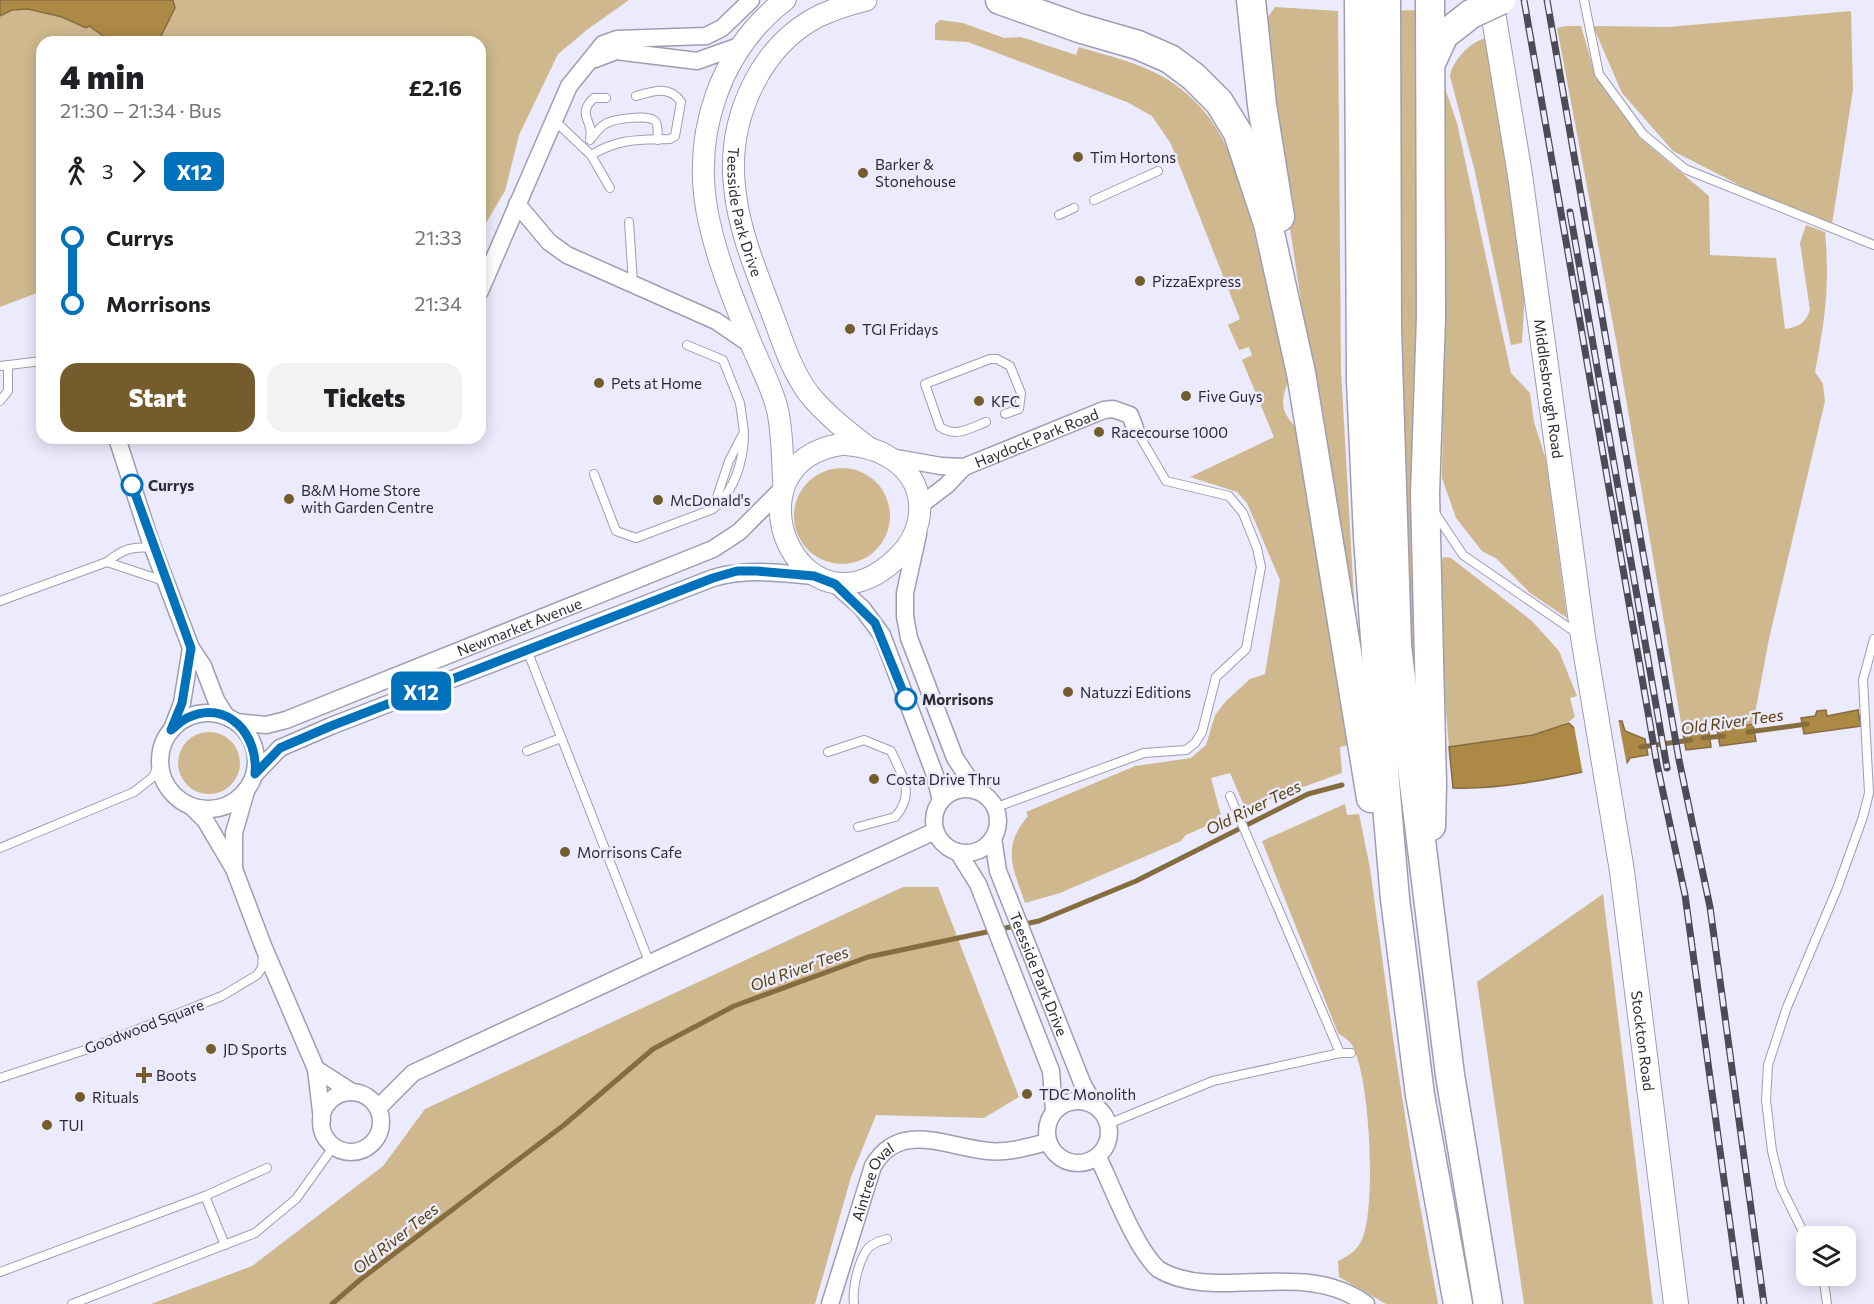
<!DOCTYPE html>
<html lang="en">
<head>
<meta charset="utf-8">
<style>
  body { margin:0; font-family:Commissioner,sans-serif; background:#f2f2f2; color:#202124; height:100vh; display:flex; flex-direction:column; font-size:22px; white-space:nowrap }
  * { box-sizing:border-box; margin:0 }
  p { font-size:20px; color:#757577 }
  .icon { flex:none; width:33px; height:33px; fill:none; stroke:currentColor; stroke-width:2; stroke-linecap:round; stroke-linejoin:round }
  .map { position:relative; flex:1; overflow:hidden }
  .side { position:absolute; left:36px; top:36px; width:450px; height:408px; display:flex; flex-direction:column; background:#fff; border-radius:18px; box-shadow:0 3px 15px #0003 }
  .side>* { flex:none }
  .badge { padding:0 12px; border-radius:9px; font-size:21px; line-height:39px }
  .buttons { position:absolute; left:1796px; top:1226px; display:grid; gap:12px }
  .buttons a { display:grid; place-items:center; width:60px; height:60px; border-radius:12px; background:#fff; box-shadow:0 3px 15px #0003; font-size:30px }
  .map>.badge { position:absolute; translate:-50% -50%; box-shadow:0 0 0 3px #fff }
  .legs { display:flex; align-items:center; gap:9px; height:66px; padding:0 24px; font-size:20px }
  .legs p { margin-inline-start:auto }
  .overview { display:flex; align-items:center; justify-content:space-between; height:102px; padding:0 24px }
  h1 { font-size:33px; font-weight:800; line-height:45px }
  .cta { display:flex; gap:12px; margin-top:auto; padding:12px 24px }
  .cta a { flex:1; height:69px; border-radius:18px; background:#755c2d; color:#fff; font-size:24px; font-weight:800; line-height:69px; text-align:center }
  .cta a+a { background:#f2f2f2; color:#202124 }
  ul { padding:0 24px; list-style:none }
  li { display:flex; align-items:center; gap:21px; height:66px; font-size:22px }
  li i { display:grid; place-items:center; width:9px; height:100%; margin:0 8px; background:currentColor }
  li i::after { content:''; width:15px; height:15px; margin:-8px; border:4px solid; border-radius:50%; background:#fff }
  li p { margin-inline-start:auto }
  li:first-child i { background:linear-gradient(#0000 50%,currentColor 0) }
  li:last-child i { background:linear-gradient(currentColor 50%,#0000 0) }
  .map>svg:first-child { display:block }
</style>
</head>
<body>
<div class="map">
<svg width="1874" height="1304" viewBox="0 0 1874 1304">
  <rect width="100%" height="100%" fill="#ebebfd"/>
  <g fill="#cfb88e">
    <polygon points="0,0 629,0 588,29 558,54 519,135 505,191 480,233 480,42 42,42 42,291 0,307"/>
    <polygon points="1275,7 1338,11 1341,370 1356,633 1351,634 1260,29"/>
    <polygon points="1415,10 1419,58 1416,327 1419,689 1414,689 1400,469 1395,11"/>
    <polygon points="1851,11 1853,90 1832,224 1751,191 1673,151 1622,93 1593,26 1668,27"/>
    <path d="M940,20L963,23L1004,38L1021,37L1076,55L1079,47C1108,56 1138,62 1165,78C1232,118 1245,192 1261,262C1270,302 1279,342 1288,382C1280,402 1281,412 1296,427L1348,745L1340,747L1342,773L1245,808L1230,773L1211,778L1222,819L1186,835L1181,841L1060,893L1025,903C1013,868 1001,848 1028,816L1026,812L1135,766L1191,758L1206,745L1215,715L1226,701L1250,679L1265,674L1280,580L1247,503L1237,492L1190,477L1274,437L1242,360L1252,355L1249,347L1239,350L1228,325L1240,319L1171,144L1152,116L1127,102L968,42L935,40V24Z"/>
    <path d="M1566,26H1581L1594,71L1640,138L1709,196L1710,255L1776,258L1785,329C1798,327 1806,323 1810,310L1800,243L1806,225L1825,232C1830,286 1825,319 1815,372L1823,384L1825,401L1769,639L1753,724L1717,730L1716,723L1708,724L1709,731L1683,734L1616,340L1557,28Z"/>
    <path d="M1486,38L1525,290L1522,343L1511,345L1475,172L1450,76C1452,61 1471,41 1486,38Z"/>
    <polygon points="1444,85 1457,123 1511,373 1530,393 1534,422 1546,460 1567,618 1530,593 1497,559 1482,551 1456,518 1442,478 1446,122 1442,118"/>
    <circle cx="842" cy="516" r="48"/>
    <path d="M1444,557L1451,558L1532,621L1559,651L1577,696L1570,698L1575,717C1546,741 1486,741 1449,747L1445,699L1440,568V561Z"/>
    <circle cx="209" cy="763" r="31"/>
    <path d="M1345,804L1347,815L1359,814L1370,868L1393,1038L1413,1167L1438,1304H1386L1339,1277L1338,1261C1350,1255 1358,1250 1363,1237C1376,1203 1370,1076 1352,1045C1349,1040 1343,1037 1338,1033L1262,841Z"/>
    <polygon points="903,887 938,887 1019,1097 984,1118 876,1115 851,1177 815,1304 151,1304 252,1266 383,1166 425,1109"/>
    <polygon points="1603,894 1653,1304 1524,1304 1477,982"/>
  </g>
  <g fill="#ac8945" stroke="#866d40" stroke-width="1.5">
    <polygon points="0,0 173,0 175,8 158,42 112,42 89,26 86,28 62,17 28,9 12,10 0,16"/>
    <polygon points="1826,710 1827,716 1858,710 1861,726 1804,734 1801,718 1815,716 1817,711"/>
    <path d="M1619,721H1622L1625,731L1645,739L1648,755L1630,758L1627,763C1570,774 1512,790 1453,788L1449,747L1533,735L1569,723L1574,728Z"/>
    <polygon points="1753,724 1756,741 1720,746 1717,730"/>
    <polygon points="1709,731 1711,747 1686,750 1683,734"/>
  </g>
  <polygon fill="#ebebfd" points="1618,718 1627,766 1583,775 1574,726"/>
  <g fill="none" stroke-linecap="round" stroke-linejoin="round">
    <g stroke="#866d40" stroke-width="5">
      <polyline points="1748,732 1807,724"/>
      <polyline points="1703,738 1724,736"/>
      <polyline points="1641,747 1691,740"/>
      <polyline points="332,1304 361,1279 564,1125 653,1049 734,1006 868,957 1039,921 1136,881 1308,794 1342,785"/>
    </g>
    <g stroke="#9e9db2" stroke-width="10">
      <g id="service">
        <polyline points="1584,0 1599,74 1643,134 1685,169 1874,245"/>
        <polyline points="554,120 591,155 610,188"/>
        <path d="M590,138C595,122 575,115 594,98H606"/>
        <path d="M590,140C595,134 600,126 607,123C615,119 649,114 655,121C659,125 657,134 658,140"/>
        <path d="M591,155C620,138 638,140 670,139L675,136L681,102C670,85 653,91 636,96"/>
        <polyline points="1094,200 1158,171"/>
        <polyline points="1059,215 1074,208"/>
        <polyline points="629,222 633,283"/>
        <polyline points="0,366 42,361"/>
        <polyline points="0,401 8,391 8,365"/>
        <path d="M986,422C970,428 956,438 940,427L925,384L990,359H997L1010,366L1021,393L1019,409L1005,414"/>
        <polyline points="594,474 616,531 636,538 713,509 729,461 744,432 740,403 723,360 687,345"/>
        <path d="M715,507C735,490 743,461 744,436"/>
        <polyline points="1435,513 1463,555 1578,634"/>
        <polyline points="107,562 164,581"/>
        <path d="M0,601L107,562C123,549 132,546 152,548"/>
        <polyline points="527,650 650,964"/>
        <polyline points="527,751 561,738"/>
        <path d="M828,752L864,740L891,751C902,775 916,794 895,817L858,827"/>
        <polyline points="1230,796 1340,1053"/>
        <polyline points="994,808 1144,753 1186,750 1195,743 1202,732 1216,677 1246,649 1261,567 1257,548 1243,513 1229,496 1166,481 1135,428"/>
        <polyline points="0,848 134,792 153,777 160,762"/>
        <polyline points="0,1078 85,1050 222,996 257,975 262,968 263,955"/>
        <polyline points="1108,1124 1213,1081 1340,1053 1351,1053"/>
        <polyline points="205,1196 267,1168"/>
        <polyline points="1806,1238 1781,1187 1772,1151 1766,1100 1768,1065 1787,1007 1837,889 1863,817 1869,793 1863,680 1874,639"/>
        <polyline points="0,1272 205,1196 225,1245"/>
        <polyline points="1823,1275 1827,1304"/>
        <polyline points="72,1304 255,1233 296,1199 334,1146"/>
        <path d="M854,1304C852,1289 858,1264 866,1251C870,1244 879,1241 887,1239"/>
      </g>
    </g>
    <g stroke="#9e9db2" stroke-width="19">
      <g id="minor">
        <polyline points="595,59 616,51 697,61 742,45"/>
        <polyline points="517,204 549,242 567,255 716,321 751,345"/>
        <polyline points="480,291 569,86 603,44 617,39 706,36 722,28 751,0"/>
        <polyline points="117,438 150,540 191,648 203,666 216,700 226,716"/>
        <path id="s1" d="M890,457L941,466L964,467L1104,410L1113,409L1130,415L1135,428"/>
        <polyline points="922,504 947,485 964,467"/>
        <polyline points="918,534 905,593 905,616 909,638 955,758 977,791"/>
        <polyline points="835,584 862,608 882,635 935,775 941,801"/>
        <circle cx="208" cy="761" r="48"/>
        <path id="s2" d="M236,722L266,725L286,720L713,549L739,532L782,489"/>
        <polyline points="172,729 182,703 191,648"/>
        <path d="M255,774L280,748L331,726L713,578C747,568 779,573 814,576"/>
        <circle cx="966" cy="821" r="32"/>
        <polyline points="192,807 205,820 234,869 264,948 316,1069 322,1120"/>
        <path id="s3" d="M993,838L998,871L1083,1085L1095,1105"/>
        <polyline points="958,852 978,884 1051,1071 1054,1111"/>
        <polyline points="234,869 234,833 246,791"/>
        <polyline points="316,1069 352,1092"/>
        <circle cx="351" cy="1122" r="30"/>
        <circle cx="1078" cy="1132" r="31"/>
        <polyline points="378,1108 413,1073 935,831"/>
        <path d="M1098,1157C1113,1188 1134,1246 1158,1269C1216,1304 1302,1257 1366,1304"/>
        <path id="s4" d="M830,1304L873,1166C900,1120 946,1147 988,1151C1008,1153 1028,1147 1047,1142"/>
      </g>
    </g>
    <g stroke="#9e9db2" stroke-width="23">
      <g id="tertiary">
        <path id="s5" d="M866,0C850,4 834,9 819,16C760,46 729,117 734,181C737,224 753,263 768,303C780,332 789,368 809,394C826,415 848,432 870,449"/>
        <path d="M844,444C859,446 874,448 887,456C929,479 929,529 896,559C799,650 720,460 844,444Z"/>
        <path d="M784,485C782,460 783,432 777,408C771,384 757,360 748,336C732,296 715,254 707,211C693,132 720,50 785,0"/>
      </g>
    </g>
    <g stroke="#9e9db2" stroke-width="26">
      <g id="secondary">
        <path id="s6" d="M1491,0L1520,175L1583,637L1622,871L1676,1304"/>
      </g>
    </g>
    <g stroke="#9e9db2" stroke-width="31">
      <g id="trunk">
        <polyline points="1000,0 1079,28 1138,45 1170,59 1194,77 1219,102 1238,133 1268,224 1301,373 1371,798"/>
        <polyline points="1251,0 1262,105 1280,217"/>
        <polyline points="1359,0 1361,381 1368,537 1385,782 1395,899 1420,1095 1458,1304"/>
        <polyline points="1386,0 1387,329 1397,646 1450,1075 1488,1304"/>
        <polyline points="1430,0 1431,317 1425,494 1432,785 1431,826"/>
        <polyline points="1432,61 1444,35 1471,14"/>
      </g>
    </g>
    <use href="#service" stroke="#fff" stroke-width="8"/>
    <use href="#minor" stroke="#fff" stroke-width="16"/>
    <use href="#tertiary" stroke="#fff" stroke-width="21"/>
    <use href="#secondary" stroke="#fff" stroke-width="24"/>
    <use href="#trunk" stroke="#fff" stroke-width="28"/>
    <g stroke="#4c4c56" stroke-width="7">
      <g id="rail">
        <polyline points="1524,0 1657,764 1685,895 1741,1304"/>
        <polyline points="1547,0 1679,760 1710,907 1764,1304"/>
        <polyline points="1570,212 1667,768"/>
      </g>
    </g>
    <use href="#rail" stroke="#ebebfd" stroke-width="4.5" stroke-dasharray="14" stroke-linecap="butt"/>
    <g stroke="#9e9db2" stroke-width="31" stroke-linecap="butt">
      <polyline id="trunk-bridge" points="1471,14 1501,0"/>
    </g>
    <use href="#trunk-bridge" stroke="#fff" stroke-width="28"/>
  </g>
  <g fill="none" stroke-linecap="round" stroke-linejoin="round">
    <g stroke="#fff" stroke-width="14">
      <path id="line-1" d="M132,485L191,648L182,703L171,730C176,726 181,721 187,718C227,698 259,735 255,774L280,748L331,726L713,578L737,571H757L814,576L835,584L875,623L906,699"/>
    </g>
    <use href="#line-1" stroke="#0072bc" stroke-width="9"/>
  </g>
  <g fill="#755c2d" stroke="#ebebfd" stroke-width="2">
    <circle cx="1078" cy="157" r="6"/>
    <circle cx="863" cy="173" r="6"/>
    <circle cx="1140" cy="281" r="6"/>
    <circle cx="850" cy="329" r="6"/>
    <circle cx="599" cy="383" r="6"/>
    <circle cx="1186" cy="396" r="6"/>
    <circle cx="979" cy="401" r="6"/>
    <circle cx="1099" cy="432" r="6"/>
    <circle cx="289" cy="499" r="6"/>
    <circle cx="658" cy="500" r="6"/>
    <circle cx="1068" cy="692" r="6"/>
    <circle cx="874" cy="779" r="6"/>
    <circle cx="565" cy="852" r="6"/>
    <circle cx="211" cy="1049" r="6"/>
    <path d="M141 1066h6v6h6v6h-6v6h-6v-6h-6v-6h6z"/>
    <circle cx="1027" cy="1094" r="6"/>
    <circle cx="80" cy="1097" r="6"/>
    <circle cx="47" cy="1125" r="6"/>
  </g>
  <g fill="#fff" stroke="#0072bc" stroke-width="3">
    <circle cx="132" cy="485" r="10"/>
    <circle cx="906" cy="699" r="10"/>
  </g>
  <g text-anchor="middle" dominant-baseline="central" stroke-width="5" stroke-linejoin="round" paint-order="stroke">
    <g font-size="15" fill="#2c2c34" stroke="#ebebfd" text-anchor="start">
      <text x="1090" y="157">Tim Hortons</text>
      <text x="875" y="164">Barker &amp;<tspan x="875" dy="17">Stonehouse</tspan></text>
      <text x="1152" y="281">PizzaExpress</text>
      <text x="862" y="329">TGI Fridays</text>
      <text x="611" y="383">Pets at Home</text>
      <text x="1198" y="396">Five Guys</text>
      <text x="991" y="401">KFC</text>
      <text x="1111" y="432">Racecourse 1000</text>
      <text x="301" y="490">B&amp;M Home Store<tspan x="301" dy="17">with Garden Centre</tspan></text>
      <text x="670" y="500">McDonald's</text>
      <text x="1080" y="692">Natuzzi Editions</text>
      <text x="886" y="779">Costa Drive Thru</text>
      <text x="577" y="852">Morrisons Cafe</text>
      <text x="223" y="1049">JD Sports</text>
      <text x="156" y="1075">Boots</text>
      <text x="1039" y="1094">TDC Monolith</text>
      <text x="92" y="1097">Rituals</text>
      <text x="59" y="1125">TUI</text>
    </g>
    <g font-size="15" fill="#2c2c34" stroke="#ebebfd">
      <text stroke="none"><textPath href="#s5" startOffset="278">Teesside Park Drive</textPath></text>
      <text stroke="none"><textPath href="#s6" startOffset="393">Middlesbrough Road</textPath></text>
      <text stroke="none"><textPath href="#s1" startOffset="153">Haydock Park Road</textPath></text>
      <text stroke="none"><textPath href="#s2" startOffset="302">Newmarket Avenue</textPath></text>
      <text stroke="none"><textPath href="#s3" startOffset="144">Teesside Park Drive</textPath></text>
      <text transform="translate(144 1026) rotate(-21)">Goodwood Square</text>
      <text stroke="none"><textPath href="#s6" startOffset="1052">Stockton Road</textPath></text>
      <text stroke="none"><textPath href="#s4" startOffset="130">Aintree Oval</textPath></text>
    </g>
    <g font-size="15" font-weight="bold" fill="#2c2c34" stroke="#ebebfd" text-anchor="start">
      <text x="148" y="485">Currys</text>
      <text x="922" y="699">Morrisons</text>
    </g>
    <g font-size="16" font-style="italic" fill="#5a4109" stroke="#ebebfd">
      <text transform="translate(1732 721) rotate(-8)">Old River Tees</text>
      <text transform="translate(1253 807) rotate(-26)">Old River Tees</text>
      <text transform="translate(799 968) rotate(-20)">Old River Tees</text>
      <text transform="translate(395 1238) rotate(-38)">Old River Tees</text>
    </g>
  </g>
</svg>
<div class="buttons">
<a><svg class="icon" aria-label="layers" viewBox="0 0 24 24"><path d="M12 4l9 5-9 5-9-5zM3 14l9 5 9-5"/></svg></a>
</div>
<b class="badge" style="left:421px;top:691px;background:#0072bc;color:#fff">X12</b>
<section class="side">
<div class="overview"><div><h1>4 min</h1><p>21:30 – 21:34 · Bus</p></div><b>£2.16</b></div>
<div class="legs"><svg class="icon" aria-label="walk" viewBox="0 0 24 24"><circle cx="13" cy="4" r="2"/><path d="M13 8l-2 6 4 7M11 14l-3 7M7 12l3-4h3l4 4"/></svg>3<svg class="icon" aria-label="forward" viewBox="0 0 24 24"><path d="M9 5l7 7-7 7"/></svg><b class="badge" style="background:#0072bc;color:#fff">X12</b></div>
<ul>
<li><i style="color:#0072bc"></i><b>Currys</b><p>21:33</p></li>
<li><i style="color:#0072bc"></i><b>Morrisons</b><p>21:34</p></li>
</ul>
<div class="cta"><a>Start</a><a>Tickets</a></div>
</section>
</div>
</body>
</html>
